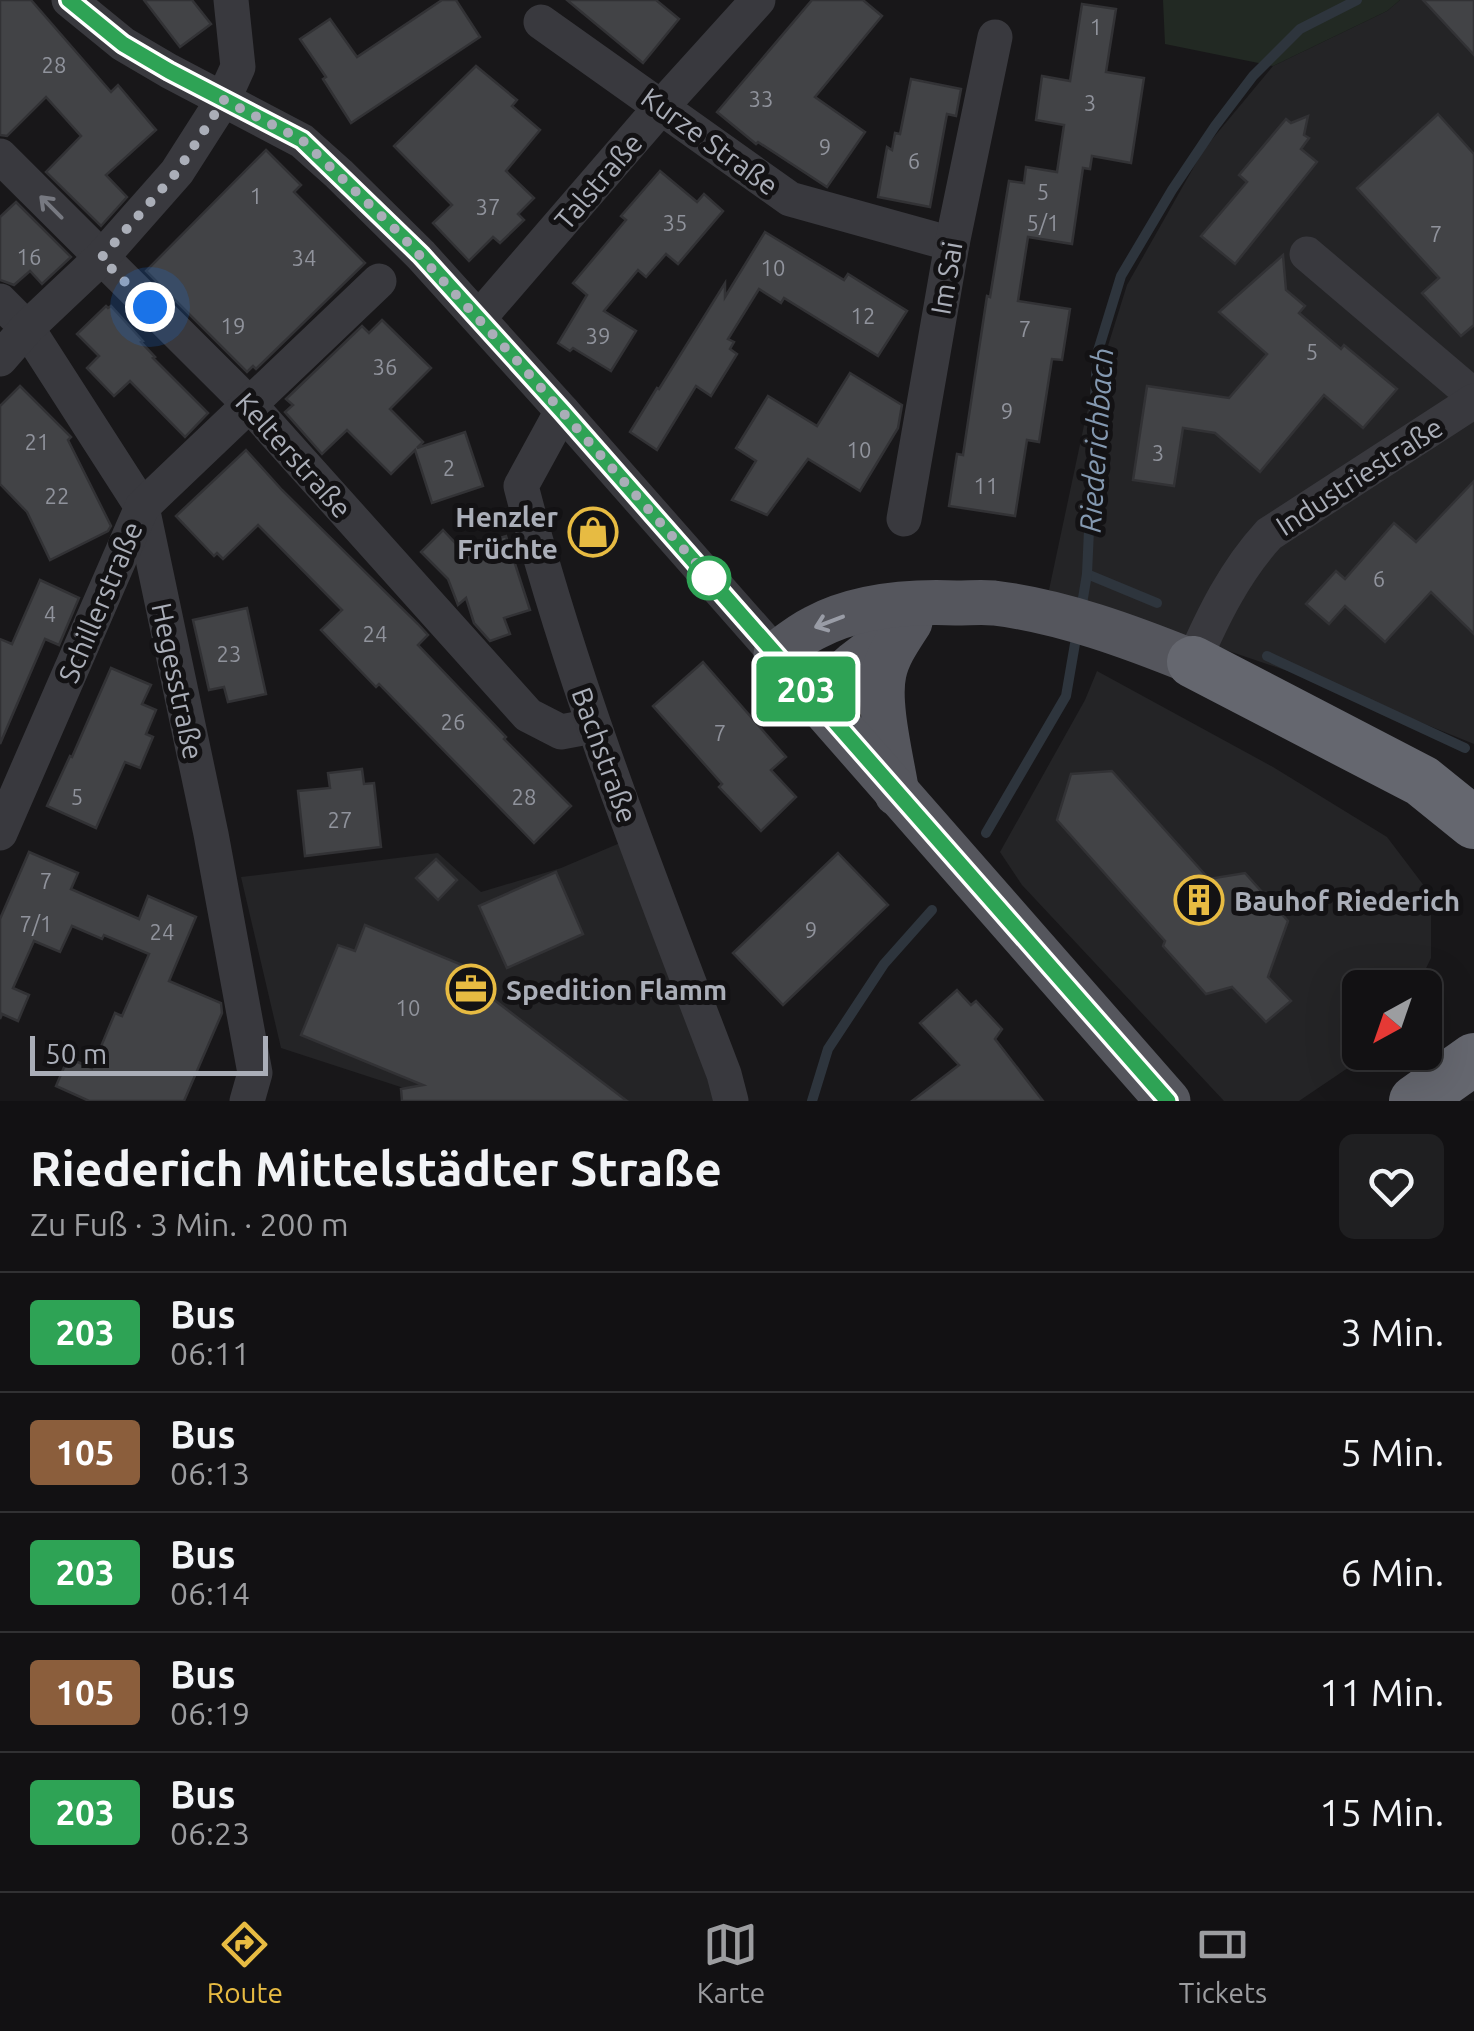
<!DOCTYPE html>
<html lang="de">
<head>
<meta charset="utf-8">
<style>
  body { margin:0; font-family:Ubuntu,sans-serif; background:#1f1f21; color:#f1f3f6; height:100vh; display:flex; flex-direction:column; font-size:38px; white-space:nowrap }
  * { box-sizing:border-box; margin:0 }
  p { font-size:32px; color:#9c9da0 }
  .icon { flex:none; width:55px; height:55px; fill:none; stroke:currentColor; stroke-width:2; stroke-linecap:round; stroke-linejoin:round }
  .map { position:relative; height:1101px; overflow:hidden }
  .panel { display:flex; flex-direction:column; background:#121113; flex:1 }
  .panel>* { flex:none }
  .badge { padding:0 20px; border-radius:8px; font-size:35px; line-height:65px }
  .needle { width:65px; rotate:220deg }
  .fabs { position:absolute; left:1342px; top:970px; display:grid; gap:20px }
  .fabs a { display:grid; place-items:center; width:100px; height:100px; border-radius:15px; background:#121113; box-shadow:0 10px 40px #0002,0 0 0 2px #313133; font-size:50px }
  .scale { position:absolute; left:30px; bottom:25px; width:238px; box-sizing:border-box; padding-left:10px; border:5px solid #aaaeb8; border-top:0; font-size:28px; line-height:35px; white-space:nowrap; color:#aaaeb8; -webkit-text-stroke:8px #131214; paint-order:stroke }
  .you { position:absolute; width:50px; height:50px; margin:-25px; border:8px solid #fff; border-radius:50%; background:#1a73e8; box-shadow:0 0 0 15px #1a73e833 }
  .map>.badge { position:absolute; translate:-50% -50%; box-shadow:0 0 0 5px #fff }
  .round { display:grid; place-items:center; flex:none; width:105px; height:105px; border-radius:15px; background:#1f1f21 }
  .overview { display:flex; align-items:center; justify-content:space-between; height:170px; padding:0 30px }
  h1 { font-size:48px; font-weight:700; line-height:75px }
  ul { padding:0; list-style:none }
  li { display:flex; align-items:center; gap:30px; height:120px; padding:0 30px; border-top:2px solid #313133 }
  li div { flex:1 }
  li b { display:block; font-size:38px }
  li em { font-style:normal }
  li .badge { min-width:110px; font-weight:700; text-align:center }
  .tabs { display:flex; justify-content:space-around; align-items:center; height:140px; border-top:2px solid #313133; background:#121113; font-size:28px; color:#9c9da0 }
  .tabs a { display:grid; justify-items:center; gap:5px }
  .tabs .current { color:#e7bb42 }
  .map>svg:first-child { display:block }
</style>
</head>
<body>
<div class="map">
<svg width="1474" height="1101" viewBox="0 0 1474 1101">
  <rect width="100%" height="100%" fill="#181719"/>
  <g fill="#242426">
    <polygon points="1400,0 1474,0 1474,744 1326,684 1049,590 1086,416 1127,285 1204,149 1273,66 1387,11"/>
    <polygon points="1097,671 1273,767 1387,837 1431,895 1431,958 1417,987 1360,988 1360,1052 1370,1053 1299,1101 1224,1101 1022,885 1000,852 1085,700"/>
    <polygon points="620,843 716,1101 427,1101 416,1092 281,1048 241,877 438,853 481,892 561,868"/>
  </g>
  <polygon fill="#222923" points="1163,0 1400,0 1387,11 1273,66 1165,44"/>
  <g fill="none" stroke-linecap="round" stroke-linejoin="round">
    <g stroke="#2e353d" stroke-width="10">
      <polyline points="1087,574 1157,603"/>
      <polyline points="1081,610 1087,574 1097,354 1121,276 1172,190 1215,126 1253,76 1300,29 1357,0"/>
      <polyline points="1267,656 1465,748"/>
      <polyline points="986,833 1066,696 1077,632"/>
      <polyline points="812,1101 828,1049 884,964 932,910"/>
    </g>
  </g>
  <g fill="#424346" stroke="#323235" stroke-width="2.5">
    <polygon points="0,0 31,0 111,92 118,85 156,130 106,175 127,197 101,226 46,172 81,136 46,97 7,136 0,135"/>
    <polygon points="144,0 192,0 211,24 180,47"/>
    <polygon points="442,0 456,0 480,37 351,123 323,79 326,77 300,39 330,19 357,57"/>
    <polygon points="567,0 656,0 679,19 643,63"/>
    <polygon points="812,0 863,0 882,16 815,97 865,132 827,187 758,142 756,144 717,112"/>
    <polygon points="1423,0 1474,0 1474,55"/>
    <polygon points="1082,4 1116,9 1106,72 1144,78 1131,163 1092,156 1090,169 1083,168 1072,244 1028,237 1018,301 1070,309 1062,360 1052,359 1039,442 1027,440 1015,516 949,506 957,454 963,455 987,296 990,297 1009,181 1024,183 1026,167 1057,172 1064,125 1036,120 1042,76 1070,81"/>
    <polygon points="476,66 517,100 512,106 540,130 506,171 534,198 518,214 524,220 500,243 493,237 469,261 433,223 452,205 394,146"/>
    <polygon points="911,79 961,89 956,116 947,114 930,207 878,197 887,147 892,150 895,133 900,134"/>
    <polygon points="1438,114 1474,154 1474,325 1461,336 1422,293 1439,278 1357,188"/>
    <polygon points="1308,116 1304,135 1309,138 1301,149 1317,162 1235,264 1201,236 1247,182 1239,175 1286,119 1291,123"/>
    <polygon points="266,150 301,185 294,192 365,263 256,369 253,366 247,372 146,271"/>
    <polygon points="660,171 697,202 704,194 723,211 678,264 666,254 646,277 638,270 604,311 636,331 611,371 573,348 570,351 558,343 587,295 573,283 626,220 621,216"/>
    <polygon points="16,202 71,257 42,284 30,271 14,285 0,280 0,217"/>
    <polygon points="765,232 844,280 848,274 907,311 878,356 784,298 781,303 759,289 728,339 734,342 730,349 737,354 711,396 696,386 657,450 630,432 657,388 659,389 725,283 725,297"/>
    <polygon points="1283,255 1286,290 1305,306 1299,313 1341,349 1344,345 1397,389 1363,428 1324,395 1260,472 1215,433 1183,428 1174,486 1133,480 1147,386 1229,398 1267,354 1219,312"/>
    <polygon points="106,306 108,308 111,306 143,341 141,342 155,357 153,358 208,413 185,437 130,381 114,396 87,368 99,356 77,334"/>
    <polygon points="382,320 431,368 390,409 423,442 417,448 465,432 483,486 432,503 415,450 391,474 347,430 322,454 285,412 293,405 286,399 362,326 369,333"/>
    <polygon points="850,373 902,405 898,428 860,491 808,459 767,515 732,500 756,461 736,448 768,396 817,426"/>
    <polygon points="20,386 71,437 68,440 111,526 108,531 50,560 27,512 0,484 0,406"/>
    <polygon points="246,450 282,490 418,624 428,635 418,645 506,737 504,739 571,806 534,843 379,684 376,687 321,630 342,610 258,525 223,559 217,553 214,556 176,516"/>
    <polygon points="1474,481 1474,634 1431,592 1385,642 1345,606 1329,624 1306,604 1336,571 1345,579 1394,523 1416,542"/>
    <polygon points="443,530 462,550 506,536 530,610 504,618 510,634 490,641 474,623 466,598 458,605 448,579 421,552"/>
    <polygon points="40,580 79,598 59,645 45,639 0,744 0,639 12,644"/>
    <polygon points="247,608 266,694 228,702 224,687 209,690 193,620"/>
    <polygon points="703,662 786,757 771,770 796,797 761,831 719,787 722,784 653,706"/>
    <polygon points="111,668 151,685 142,704 156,710 146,734 153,737 140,768 125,762 96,828 47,806 70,756 72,757"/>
    <polygon points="362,769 364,784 374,783 381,847 305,856 298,791 330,788 328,773"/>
    <polygon points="1112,771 1209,879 1245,873 1288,921 1268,977 1291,1001 1266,1022 1232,987 1206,994 1163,946 1165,941 1057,820 1071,774"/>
    <polygon points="29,852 78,873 71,889 139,919 148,896 196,917 169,981 221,1003 222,1013 184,1101 89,1101 56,1086 68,1058 92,1068 115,1013 122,1016 149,954 104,935 102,939 72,926 60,952 34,941 13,988 29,995 18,1021 2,1014 0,1019 0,919"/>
    <polygon points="838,853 888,905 783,1005 733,953"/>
    <polygon points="436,859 457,880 438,900 416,878"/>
    <polygon points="556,872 583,934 507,968 479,906"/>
    <polygon points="365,925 489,976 472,983 627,1101 402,1101 401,1089 423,1085 301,1035 338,945 355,951"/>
    <polygon points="957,990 971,1005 976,1001 1002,1029 995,1039 1043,1101 912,1101 959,1065 920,1023"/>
  </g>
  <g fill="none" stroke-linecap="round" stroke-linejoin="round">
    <g stroke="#39393e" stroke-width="35">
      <polyline points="69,0 123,44 169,71 302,141 339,174 421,255 562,411 776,654"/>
      <polyline points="541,22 790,199 952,244"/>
      <polyline points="0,156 248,403 528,715 561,732 593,726"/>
      <polyline points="1307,254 1474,396"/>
      <polyline points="0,301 27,328 142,507 211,834 255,1073 247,1101"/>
      <polyline points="479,318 662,106 758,0"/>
      <polyline points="0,359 27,328 101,258 177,172 223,100 238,67 231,0"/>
      <path d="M562,411L521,486C573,687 650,880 724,1074L731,1101"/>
      <polyline points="904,519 952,244 995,37"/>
      <path d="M1193,662C1213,616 1235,571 1269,534L1474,401"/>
      <polyline points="0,833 142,507 379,281"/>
    </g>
    <g stroke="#55565d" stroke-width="45">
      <polyline points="815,699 855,663 902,627"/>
      <path d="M897,794C892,761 877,704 884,673C888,654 900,638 910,622"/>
      <path d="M1168,1101L776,654C788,645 800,635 814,628C857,605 908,601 956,603C969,603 982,602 994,603C1061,611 1131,637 1193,662"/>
    </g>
    <g stroke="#65676f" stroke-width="52">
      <polyline points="1193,662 1422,781 1474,823"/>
      <polyline points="1415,1101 1474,1059"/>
    </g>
  </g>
  <defs><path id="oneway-shaft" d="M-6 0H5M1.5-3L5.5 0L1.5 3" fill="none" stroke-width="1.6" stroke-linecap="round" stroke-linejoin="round" transform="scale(2.5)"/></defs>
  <use stroke="#777981" href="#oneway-shaft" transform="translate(51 207) rotate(-135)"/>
  <use stroke="#999ca6" href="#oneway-shaft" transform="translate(829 622) rotate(159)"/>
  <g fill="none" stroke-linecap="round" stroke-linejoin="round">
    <g stroke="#fff" stroke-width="22">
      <polyline id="line" points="69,0 123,44 169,71 302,140 421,255 562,411 1168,1101"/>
    </g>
    <use href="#line" stroke="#2ea355" stroke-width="15"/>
    <polyline stroke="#aaaeb8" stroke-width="10" stroke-dasharray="0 18" points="150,307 101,258 177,172 224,100 302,140 398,232 520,364 709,578"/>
  </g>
  <defs>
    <g id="shop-ring" transform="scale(2.5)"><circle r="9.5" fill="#131214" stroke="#e7bb42" stroke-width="1.5"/><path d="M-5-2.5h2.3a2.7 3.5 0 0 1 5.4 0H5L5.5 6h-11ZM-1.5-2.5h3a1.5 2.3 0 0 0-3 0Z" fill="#e7bb42"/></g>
    <g id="building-ring" transform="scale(2.5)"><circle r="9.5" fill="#131214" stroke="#e7bb42" stroke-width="1.5"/><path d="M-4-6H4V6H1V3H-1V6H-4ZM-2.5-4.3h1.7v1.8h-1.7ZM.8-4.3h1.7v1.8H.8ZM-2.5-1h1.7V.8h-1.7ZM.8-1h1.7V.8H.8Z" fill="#e7bb42"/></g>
    <g id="office-ring" transform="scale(2.5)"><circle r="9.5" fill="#131214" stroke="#e7bb42" stroke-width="1.5"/><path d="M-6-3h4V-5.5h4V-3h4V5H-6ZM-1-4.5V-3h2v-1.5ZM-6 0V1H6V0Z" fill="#e7bb42"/></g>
  </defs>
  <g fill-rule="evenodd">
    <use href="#shop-ring" x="593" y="532"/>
    <use href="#building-ring" x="1199" y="900"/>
    <use href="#office-ring" x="471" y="989"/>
  </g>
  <circle fill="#fff" stroke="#2ea355" stroke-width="5" cx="709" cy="578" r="20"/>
  <g text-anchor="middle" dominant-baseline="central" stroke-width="10" stroke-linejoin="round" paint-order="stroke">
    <g font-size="22" fill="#90939c">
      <text x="1096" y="26">1</text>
      <text x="54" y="64">28</text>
      <text x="761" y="98">33</text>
      <text x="1090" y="102">3</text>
      <text x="825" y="146">9</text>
      <text x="914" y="160">6</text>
      <text x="1043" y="191">5</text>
      <text x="256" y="195">1</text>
      <text x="488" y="206">37</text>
      <text x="675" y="222">35</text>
      <text x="1043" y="222">5/1</text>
      <text x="1436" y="233">7</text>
      <text x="29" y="256">16</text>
      <text x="304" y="257">34</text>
      <text x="773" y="267">10</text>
      <text x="863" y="315">12</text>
      <text x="233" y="325">19</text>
      <text x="1025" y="328">7</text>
      <text x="598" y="335">39</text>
      <text x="1312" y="351">5</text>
      <text x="385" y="366">36</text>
      <text x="1007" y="410">9</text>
      <text x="37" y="441">21</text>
      <text x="859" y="449">10</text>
      <text x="1158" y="452">3</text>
      <text x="449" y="467">2</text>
      <text x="986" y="485">11</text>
      <text x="57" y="495">22</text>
      <text x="1379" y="578">6</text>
      <text x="50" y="613">4</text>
      <text x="375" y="633">24</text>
      <text x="229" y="653">23</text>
      <text x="453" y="721">26</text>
      <text x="720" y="732">7</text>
      <text x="77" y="796">5</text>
      <text x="524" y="796">28</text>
      <text x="340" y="819">27</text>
      <text x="46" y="880">7</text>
      <text x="36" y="923">7/1</text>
      <text x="811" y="929">9</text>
      <text x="162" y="931">24</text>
      <text x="408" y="1007">10</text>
    </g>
    <g font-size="28" fill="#aaaeb8" stroke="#131214">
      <text transform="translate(710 141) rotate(36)">Kurze Straße</text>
      <text transform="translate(598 181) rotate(-49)">Talstraße</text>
      <text transform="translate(946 278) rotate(-80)">Im Sai</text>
      <text transform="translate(294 455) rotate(48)">Kelterstraße</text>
      <text transform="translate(1359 476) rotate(-33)">Industriestraße</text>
      <text transform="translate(100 602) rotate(-67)">Schillerstraße</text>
      <text transform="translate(178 681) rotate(78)">Hegesstraße</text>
      <text transform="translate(605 755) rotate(70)">Bachstraße</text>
    </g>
    <g font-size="28" font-weight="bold" fill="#aaaeb8" stroke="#131214" text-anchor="start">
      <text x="558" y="516" text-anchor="end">Henzler<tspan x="558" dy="32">Früchte</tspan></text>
      <text x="1234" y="900">Bauhof Riederich</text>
      <text x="506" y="989">Spedition Flamm</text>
    </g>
    <g font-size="30" font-style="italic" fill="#8499b1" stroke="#131214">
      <text transform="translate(1096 440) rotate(-86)">Riederichbach</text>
    </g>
  </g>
</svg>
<div class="fabs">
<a><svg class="needle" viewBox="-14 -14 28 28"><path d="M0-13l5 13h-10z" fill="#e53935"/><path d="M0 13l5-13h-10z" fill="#9c9da0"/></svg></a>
</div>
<div class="scale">50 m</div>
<div class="you" style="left:150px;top:307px"></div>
<b class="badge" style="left:806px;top:689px;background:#2ea355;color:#fff">203</b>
</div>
<section class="panel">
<div class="overview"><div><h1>Riederich Mittelstädter Straße</h1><p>Zu Fuß · 3 Min. · 200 m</p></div><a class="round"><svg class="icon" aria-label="heart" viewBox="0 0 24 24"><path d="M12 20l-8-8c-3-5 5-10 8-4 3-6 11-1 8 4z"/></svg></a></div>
<ul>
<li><span class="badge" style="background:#2ea355;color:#fff">203</span><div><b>Bus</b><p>06:11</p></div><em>3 Min.</em></li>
<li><span class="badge" style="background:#8b5e3c;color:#fff">105</span><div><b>Bus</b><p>06:13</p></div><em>5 Min.</em></li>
<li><span class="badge" style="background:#2ea355;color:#fff">203</span><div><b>Bus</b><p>06:14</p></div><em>6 Min.</em></li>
<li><span class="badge" style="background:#8b5e3c;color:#fff">105</span><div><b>Bus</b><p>06:19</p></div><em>11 Min.</em></li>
<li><span class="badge" style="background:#2ea355;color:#fff">203</span><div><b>Bus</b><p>06:23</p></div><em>15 Min.</em></li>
</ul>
</section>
<nav class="tabs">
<a class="current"><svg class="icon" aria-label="directions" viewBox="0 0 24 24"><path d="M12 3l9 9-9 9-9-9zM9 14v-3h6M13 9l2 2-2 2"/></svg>Route</a>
<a><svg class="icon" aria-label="map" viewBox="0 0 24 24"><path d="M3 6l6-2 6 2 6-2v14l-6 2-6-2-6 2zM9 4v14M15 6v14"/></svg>Karte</a>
<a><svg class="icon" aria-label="tickets" viewBox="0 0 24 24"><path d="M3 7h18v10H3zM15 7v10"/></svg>Tickets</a>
</nav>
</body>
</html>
